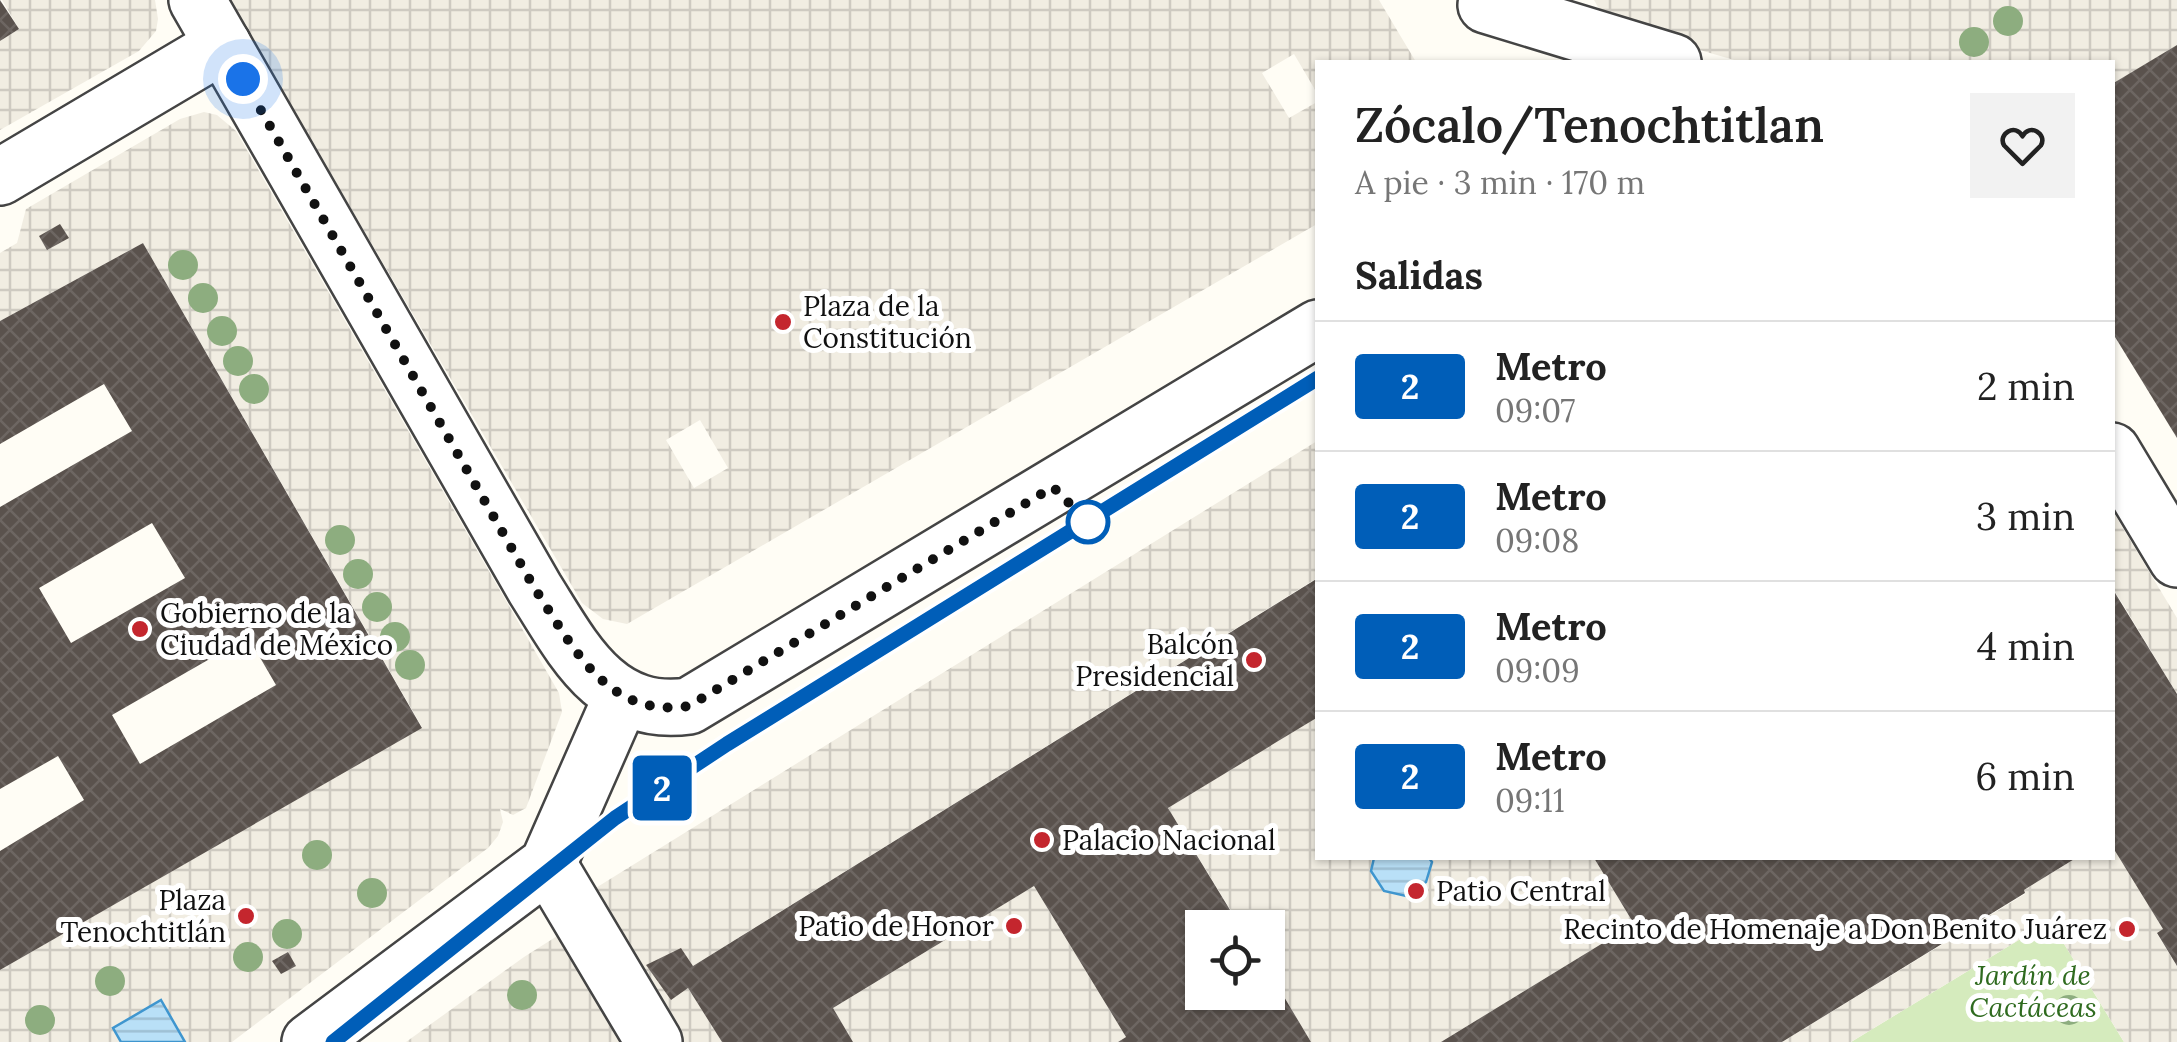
<!DOCTYPE html>
<html lang="es">
<head>
<meta charset="utf-8">
<style>
  body { margin:0; font-family:Lora,serif; background:#f2f2f2; color:#222; height:100vh; display:flex; flex-direction:column; font-size:38px; white-space:nowrap }
  * { box-sizing:border-box; margin:0 }
  p { font-size:32px; color:#767676 }
  .icon { flex:none; width:55px; height:55px; fill:none; stroke:currentColor; stroke-width:2; stroke-linecap:round; stroke-linejoin:round }
  .map { position:relative; flex:1; overflow:hidden }
  .panel { position:absolute; left:1315px; top:60px; width:800px; height:800px; display:flex; flex-direction:column; background:#fff; border-radius:0px; box-shadow:0 2px 8px #0004 }
  .panel>* { flex:none }
  .badge { padding:0 20px; border-radius:8px; font-size:35px; line-height:65px }
  .buttons { position:absolute; left:1185px; top:910px; display:grid; gap:20px }
  .buttons a { display:grid; place-items:center; width:100px; height:100px; border-radius:0px; background:#fff; box-shadow:0 2px 8px #0004; font-size:50px }
  .you { position:absolute; width:50px; height:50px; margin:-25px; border:8px solid #fff; border-radius:50%; background:#1a73e8; box-shadow:0 0 0 15px #1a73e833 }
  .map>.badge { position:absolute; translate:-50% -50%; box-shadow:0 0 0 5px #fff }
  h2 { padding:0 40px; font-size:38px; line-height:90px }
  .round { display:grid; place-items:center; flex:none; width:105px; height:105px; border-radius:0px; background:#f2f2f2 }
  .head { display:flex; align-items:center; justify-content:space-between; height:170px; padding:0 40px }
  h1 { font-size:48px; font-weight:600; line-height:75px }
  ul { padding:0; list-style:none }
  li { display:flex; align-items:center; gap:30px; height:130px; padding:0 40px; border-top:2px solid #e0e0e0 }
  li div { flex:1 }
  li b { display:block; font-size:38px }
  li em { font-style:normal }
  li .badge { min-width:110px; font-weight:700; text-align:center }
  .map>svg:first-child { display:block }
</style>
</head>
<body>
<div class="map">
<svg width="2177" height="1042" viewBox="0 0 2177 1042">
  <defs>
    <pattern id="plaza-grid" width="8" height="8" patternUnits="userSpaceOnUse" patternTransform="scale(2.5)"><rect width="8" height="8" fill="#f1ede2"/><path d="M0 4h8M4 0v8" fill="none" stroke="#cecac1"/></pattern>
    <pattern id="water-rules" width="6" height="5" patternUnits="userSpaceOnUse" patternTransform="scale(2.5)"><rect width="6" height="5" fill="#b9e0f7"/><path d="M0 2.5h6" fill="none" stroke="#9ebfd3"/></pattern>
    <pattern id="building-cross-hatch" width="8" height="8" patternUnits="userSpaceOnUse" patternTransform="scale(2.5)"><rect width="8" height="8" fill="#5a524d"/><path d="M0 0l8 8M0 8l8-8" fill="none" stroke="#6d6662"/></pattern>
  </defs>
  <rect width="100%" height="100%" fill="#fffdf5"/>
  <polygon fill="#d5ebbd" points="2050,921 2124,1042 1851,1042"/>
  <g fill="url(#plaza-grid)" fill-rule="evenodd">
    <polygon points="2,0 155,0 158,19 156,31 139,51 0,130 0,41 19,29"/>
    <path d="M229,0H1379L1416,62H1318L1317,93L1294,54L1262,73L1289,118L1317,102V224L627,624L603,619L582,603ZM700,420L728,468L694,488L666,440Z"/>
    <polygon points="1594,0 2177,0 2177,45 2113,84 2112,62 1741,62 1607,23"/>
    <polygon points="204,112 217,115 236,131 559,693 562,712 526,808 513,815 500,809 503,822 498,836 488,848 232,1042 0,1042 0,970 422,727 143,243 0,321 0,253 17,243 26,209 180,119"/>
    <polygon points="1317,441 1317,578 693,966 681,948 688,988 722,1042 674,1042 586,894"/>
    <polygon points="2112,510 2177,618 2177,694 2113,588"/>
    <polygon points="1317,717 1318,858 1594,858 1634,924 1441,1042 1311,1042 1268,970 1268,928 1241,927 1168,808"/>
    <polygon points="2113,846 2163,929 2157,934 2177,966 2177,1042 2124,1042 2050,921 1851,1042 1782,1042 2025,894 2024,890 2076,858 2112,858"/>
    <polygon points="1034,886 1126,1037 1118,1042 853,1042 833,1008"/>
    <polygon points="562,933 628,1042 406,1042 524,957"/>
  </g>
  <g fill="url(#water-rules)" stroke="#3f96cf" stroke-width="2.5">
    <polygon points="1374,858 1429,858 1432,862 1426,882 1406,896 1384,891 1371,871"/>
    <polygon points="161,1000 185,1042 121,1042 113,1028"/>
  </g>
  <g fill="url(#building-cross-hatch)" fill-rule="evenodd">
    <polygon points="0,0 19,29 0,41"/>
    <polygon points="2177,45 2177,438 2112,332 2112,84"/>
    <polygon points="60,224 69,238 47,250 39,236"/>
    <path d="M143,243L422,728L0,970V851L84,800L58,756L0,789V507L132,431L104,384L0,444V321ZM152,523L185,578L71,643L39,588ZM248,637L276,685L140,764L112,715Z"/>
    <polygon points="1318,578 1318,717 1168,808 1241,928 1202,928 1202,992 1268,992 1268,970 1311,1042 1118,1042 1126,1037 1034,886 833,1008 853,1042 722,1042 688,988 671,1000 646,965 681,948 693,966"/>
    <polygon points="2112,588 2177,694 2177,966 2157,933 2163,929 2112,846"/>
    <polygon points="1594,858 2076,858 2024,890 2025,893 1782,1042 1441,1042 1634,924"/>
    <polygon points="288,952 296,966 281,974 272,961"/>
  </g>
  <g fill="none" stroke-linecap="round" stroke-linejoin="round">
    <g stroke="#444" stroke-width="60">
      <g id="street">
        <path d="M197,0L535,589C573,649 606,718 689,706L1318,328"/>
        <polyline points="1486,5 1673,62"/>
        <polyline points="0,177 223,45"/>
        <polyline points="2112,451 2177,559"/>
        <polyline points="548,864 654,1042"/>
        <polyline points="310,1042 548,864 622,696"/>
      </g>
    </g>
    <use href="#street" stroke="#fff" stroke-width="55"/>
  </g>
  <g fill="#8dad7f">
    <circle cx="2008" cy="21" r="15"/>
    <circle cx="1974" cy="42" r="15"/>
    <circle cx="183" cy="265" r="15"/>
    <circle cx="203" cy="298" r="15"/>
    <circle cx="222" cy="331" r="15"/>
    <circle cx="238" cy="361" r="15"/>
    <circle cx="254" cy="389" r="15"/>
    <circle cx="340" cy="540" r="15"/>
    <circle cx="358" cy="574" r="15"/>
    <circle cx="377" cy="607" r="15"/>
    <circle cx="395" cy="637" r="15"/>
    <circle cx="410" cy="665" r="15"/>
    <circle cx="317" cy="855" r="15"/>
    <circle cx="372" cy="893" r="15"/>
    <circle cx="287" cy="934" r="15"/>
    <circle cx="248" cy="957" r="15"/>
    <circle cx="110" cy="981" r="15"/>
    <circle cx="522" cy="995" r="15"/>
    <circle cx="2069" cy="1010" r="15"/>
    <circle cx="40" cy="1020" r="15"/>
  </g>
  <g fill="none" stroke-linecap="round" stroke-linejoin="round">
    <g stroke="#fff" stroke-width="22">
      <polyline id="line" points="333,1042 615,818 727,744 1318,378"/>
    </g>
    <use href="#line" stroke="#005eb8" stroke-width="15"/>
    <path stroke="#111" stroke-width="10" stroke-dasharray="0 18" d="M243,79L535,589C574,648 607,719 689,706L1053,487L1088,522"/>
  </g>
  <g fill="#c4262e" stroke="#fff" stroke-width="4">
    <circle cx="783" cy="322" r="10"/>
    <circle cx="140" cy="629" r="10"/>
    <circle cx="1254" cy="660" r="10"/>
    <circle cx="1042" cy="840" r="10"/>
    <circle cx="1416" cy="891" r="10"/>
    <circle cx="246" cy="916" r="10"/>
    <circle cx="1014" cy="926" r="10"/>
    <circle cx="2127" cy="929" r="10"/>
  </g>
  <circle fill="#fff" stroke="#005eb8" stroke-width="5" cx="1088" cy="522" r="20"/>
  <g text-anchor="middle" dominant-baseline="central" stroke-width="10" stroke-linejoin="round" paint-order="stroke">
    <g font-size="28" fill="#111" stroke="#fff" text-anchor="start">
      <text x="803" y="306">Plaza de la<tspan x="803" dy="32">Constitución</tspan></text>
      <text x="160" y="613">Gobierno de la<tspan x="160" dy="32">Ciudad de México</tspan></text>
      <text x="1234" y="644" text-anchor="end">Balcón<tspan x="1234" dy="32">Presidencial</tspan></text>
      <text x="1062" y="840">Palacio Nacional</text>
      <text x="1436" y="891">Patio Central</text>
      <text x="226" y="900" text-anchor="end">Plaza<tspan x="226" dy="32">Tenochtitlán</tspan></text>
      <text x="994" y="926" text-anchor="end">Patio de Honor</text>
      <text x="2107" y="929" text-anchor="end">Recinto de Homenaje a Don Benito Juárez</text>
    </g>
    <g font-size="28" font-style="italic" fill="#2f6b1f" stroke="#fff">
      <text x="2033" y="975">Jardín de<tspan x="2033" dy="32">Cactáceas</tspan></text>
    </g>
  </g>
</svg>
<div class="buttons">
<a><svg class="icon" aria-label="locate" viewBox="0 0 24 24"><circle cx="12" cy="12" r="6"/><path d="M12 2v4M12 18v4M2 12h4M18 12h4"/></svg></a>
</div>
<div class="you" style="left:243px;top:79px"></div>
<b class="badge" style="left:662px;top:788px;background:#005eb8;color:#fff">2</b>
<section class="panel">
<div class="head"><div><h1>Zócalo/Tenochtitlan</h1><p>A pie · 3 min · 170 m</p></div><a class="round"><svg class="icon" aria-label="heart" viewBox="0 0 24 24"><path d="M12 20l-8-8c-3-5 5-10 8-4 3-6 11-1 8 4z"/></svg></a></div>
<h2>Salidas</h2>
<ul>
<li><span class="badge" style="background:#005eb8;color:#fff">2</span><div><b>Metro</b><p>09:07</p></div><em>2 min</em></li>
<li><span class="badge" style="background:#005eb8;color:#fff">2</span><div><b>Metro</b><p>09:08</p></div><em>3 min</em></li>
<li><span class="badge" style="background:#005eb8;color:#fff">2</span><div><b>Metro</b><p>09:09</p></div><em>4 min</em></li>
<li><span class="badge" style="background:#005eb8;color:#fff">2</span><div><b>Metro</b><p>09:11</p></div><em>6 min</em></li>
</ul>
</section>
</div>
</body>
</html>
